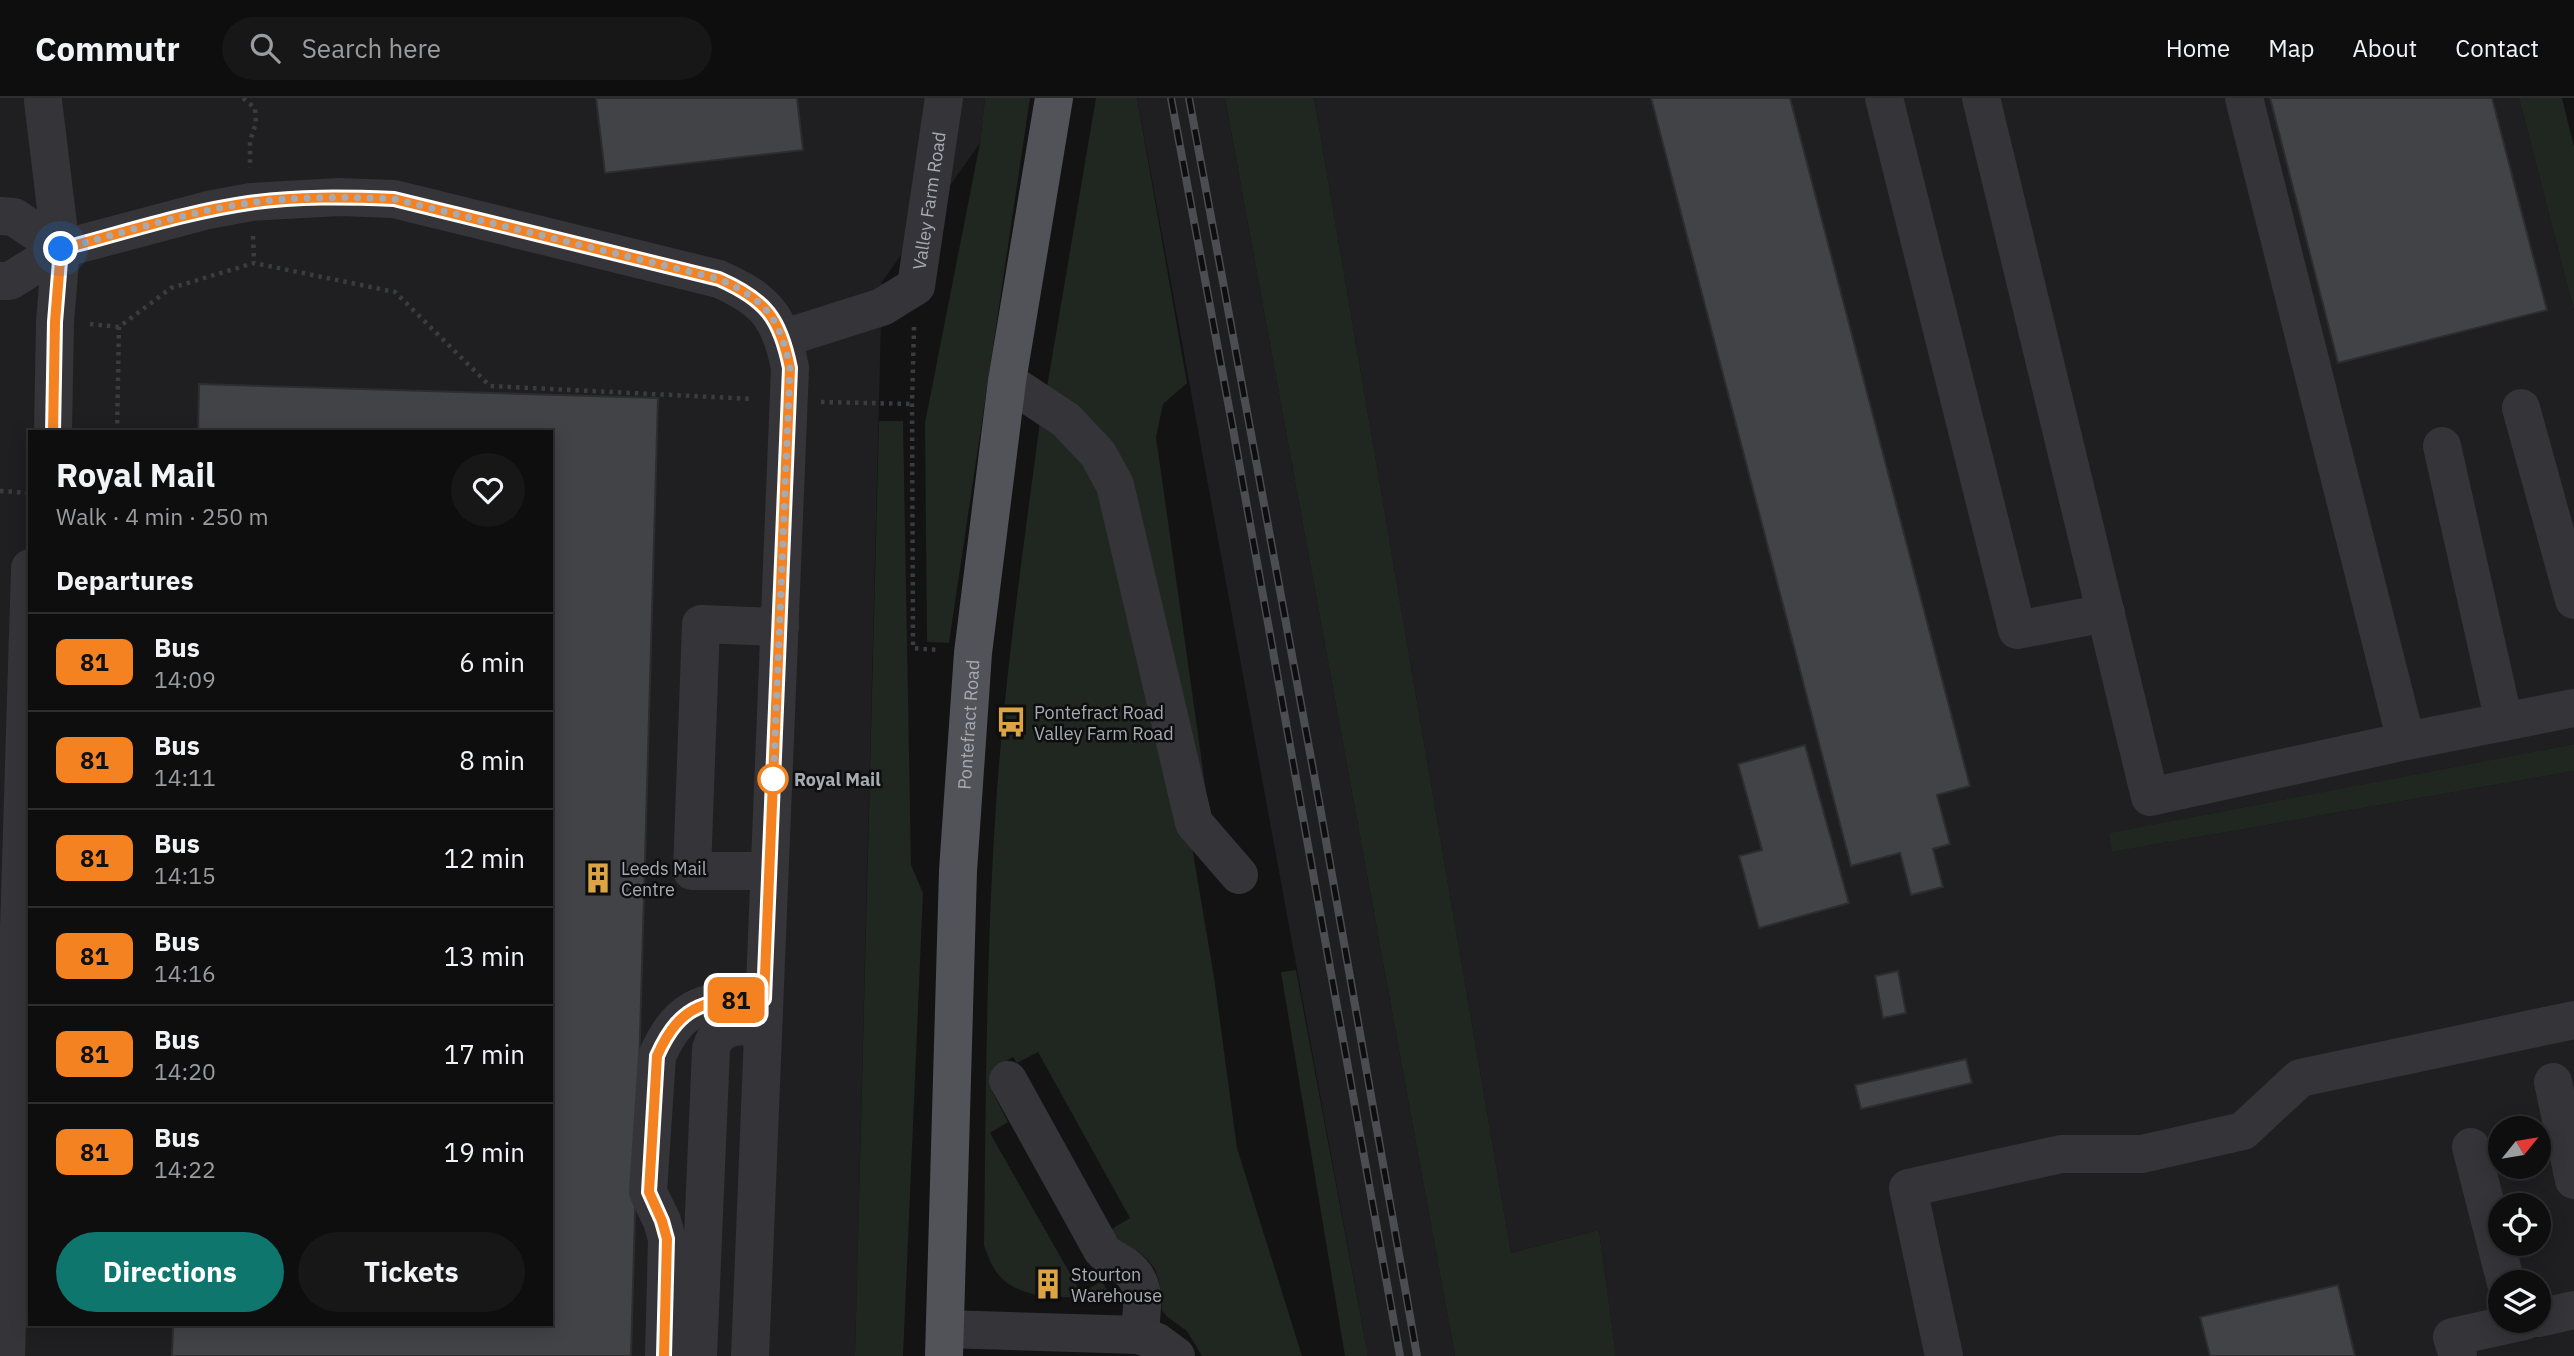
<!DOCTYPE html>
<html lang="en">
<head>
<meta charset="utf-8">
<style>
  body { margin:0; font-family:"IBM Plex Sans",sans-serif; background:#171718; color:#f1f3f6; height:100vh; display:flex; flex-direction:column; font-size:26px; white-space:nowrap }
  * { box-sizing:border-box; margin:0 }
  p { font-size:23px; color:#9b9c9e }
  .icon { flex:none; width:38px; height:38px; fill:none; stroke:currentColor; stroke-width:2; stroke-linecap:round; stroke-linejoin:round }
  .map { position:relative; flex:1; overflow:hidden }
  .side { position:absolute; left:28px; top:332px; width:525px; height:896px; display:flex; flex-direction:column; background:#0e0e0f; border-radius:0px; box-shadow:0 4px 18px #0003,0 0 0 2px #2e2e2f }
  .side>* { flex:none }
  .badge { padding:0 14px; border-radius:10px; font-size:24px; line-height:46px }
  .needle { width:46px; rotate:60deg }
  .fabs { position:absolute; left:2488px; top:1018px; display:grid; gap:14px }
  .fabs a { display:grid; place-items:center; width:63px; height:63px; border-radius:50%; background:#0e0e0f; box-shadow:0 4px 18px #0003,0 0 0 2px #2e2e2f; font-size:35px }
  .you { position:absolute; width:35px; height:35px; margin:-18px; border:5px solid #fff; border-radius:50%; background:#1a73e8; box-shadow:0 0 0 10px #1a73e833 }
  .map>.badge { position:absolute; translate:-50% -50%; box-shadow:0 0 0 4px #fff }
  h2 { padding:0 28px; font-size:26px; line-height:63px }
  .round { display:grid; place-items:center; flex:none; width:74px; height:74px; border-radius:37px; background:#171718 }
  .overview { display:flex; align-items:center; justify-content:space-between; height:119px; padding:0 28px }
  h1 { font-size:33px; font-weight:700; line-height:52px }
  .cta { display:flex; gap:14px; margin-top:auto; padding:14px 28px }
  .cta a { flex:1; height:80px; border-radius:42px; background:#0f766e; color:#fff; font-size:28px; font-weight:700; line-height:80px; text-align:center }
  .cta a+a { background:#171718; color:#f1f3f6 }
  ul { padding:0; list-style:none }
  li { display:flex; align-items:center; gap:21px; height:98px; padding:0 28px; border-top:2px solid #2e2e2f }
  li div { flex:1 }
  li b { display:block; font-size:26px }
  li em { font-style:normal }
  li .badge { min-width:77px; font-weight:700; text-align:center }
  header { display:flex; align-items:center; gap:42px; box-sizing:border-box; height:98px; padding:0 35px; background:#0e0e0f; border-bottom:2px solid #2e2e2f }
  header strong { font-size:33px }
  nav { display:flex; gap:38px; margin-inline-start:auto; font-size:24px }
  .search { width:490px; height:63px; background:#171718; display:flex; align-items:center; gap:18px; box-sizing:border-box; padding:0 24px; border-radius:38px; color:#9b9c9e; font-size:26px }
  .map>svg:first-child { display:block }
</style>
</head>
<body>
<header>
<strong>Commutr</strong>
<div class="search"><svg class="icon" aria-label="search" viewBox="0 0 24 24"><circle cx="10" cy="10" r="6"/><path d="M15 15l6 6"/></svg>Search here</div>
<nav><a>Home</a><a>Map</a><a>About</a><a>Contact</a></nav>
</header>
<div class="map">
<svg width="2574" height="1258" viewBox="0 0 2574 1258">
  <rect width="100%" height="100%" fill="#131314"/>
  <g fill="#1f1f21" fill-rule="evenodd">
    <path d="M0,0H985L980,45L882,184L855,1258H0ZM30,334H551V1227H30Z"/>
    <polygon points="1137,0 1225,0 1455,1258 1368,1258"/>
    <path d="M1314,0H2519L2574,213V646L2110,735L2112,754L2574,673V1258H1616L1599,1132L1511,1155ZM2501,1031H2539V1069H2501ZM2501,1108H2539V1146H2501ZM2501,1185H2539V1223H2501Z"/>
  </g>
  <g fill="#202620">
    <polygon points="985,0 1030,0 949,545 927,544 925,325 980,45"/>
    <polygon points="1096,0 1137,0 1187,285 1163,306 1156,339 1206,693 1139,437 1046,295"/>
    <polygon points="1225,0 1314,0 1511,1155 1599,1132 1616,1258 1455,1258"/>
    <polygon points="2519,0 2562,0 2574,49 2574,213"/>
    <polygon points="879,323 903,323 911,767 923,795 903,1258 855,1258"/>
    <path d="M1040,323L1100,378L1191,743L1214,879L1237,1050L1302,1258H1202L1187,1233L1166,1218L1162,1212L1159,1183L1155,1171L1147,1161L1137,1153L1126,1149L1110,1132L1130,1120L1038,954L1017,965L1013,959L992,971V993L1008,1024L990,1035L1081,1195L1102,1183L1112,1201L1058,1199L1059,1175H1039L1036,1197C1005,1189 994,1178 984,1147C986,995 986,843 997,692C1006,569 1024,446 1040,323Z"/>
    <polygon points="2574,646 2574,673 2112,754 2109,735"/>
    <polygon points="1296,872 1368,1258 1345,1258 1281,874"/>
  </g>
  <g fill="#424347" stroke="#2d2d30" stroke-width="2">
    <polygon points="596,0 797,0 803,52 605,75"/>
    <polygon points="1651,0 1790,0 1970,688 1937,697 1950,746 1933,751 1943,789 1911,797 1900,755 1851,768"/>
    <polygon points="2270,0 2492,0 2547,212 2338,265"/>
    <polygon points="199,286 658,300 631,1258 172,1258 173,1227 551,1227 551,334 198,334"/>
    <polygon points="1805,647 1849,805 1759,830 1739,758 1762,752 1738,666"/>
    <polygon points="1898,873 1906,915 1883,920 1875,878"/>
    <polygon points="1966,961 1972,985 1861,1011 1855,987"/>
    <polygon points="1040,1175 1058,1177 1057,1196 1038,1195"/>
    <polygon points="2338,1187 2355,1258 2210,1258 2200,1219"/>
  </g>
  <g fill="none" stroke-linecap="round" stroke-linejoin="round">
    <g stroke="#3b3c40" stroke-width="4.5" stroke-dasharray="3.5 5" stroke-linecap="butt">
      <polyline points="243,0 255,10 256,25 250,43 250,70"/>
      <polyline points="253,138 254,164"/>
      <polyline points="90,226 119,229 171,190 254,165 395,194 490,288 753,301"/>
      <polyline points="914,229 912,306 913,550 937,552"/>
      <polyline points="821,304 912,306"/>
      <polyline points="117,334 119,229"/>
      <polyline points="0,393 30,395"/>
    </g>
    <g stroke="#353539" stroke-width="38">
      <polyline points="1884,0 2017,532 2106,515"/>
      <polyline points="1981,0 2150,699 2406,643"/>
      <polyline points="2244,0 2406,643 2574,610"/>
      <polyline points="43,3 61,151 55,224 53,334"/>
      <polyline points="0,118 14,119 61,151"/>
      <path d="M0,183H10L61,151L208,112L251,104L339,99L394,101L719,181C766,202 780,219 790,270L750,1258"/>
      <path id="s1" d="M784,240L882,209L916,188L944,0"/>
      <polyline points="1007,283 1066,322 1098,356 1115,387 1194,725 1239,777"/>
      <polyline points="2521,310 2574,502"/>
      <polyline points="2442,348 2504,624"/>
      <polyline points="769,773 692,773 701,526 780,529"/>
      <path d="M1008,982L1102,1152C1109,1160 1117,1162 1125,1168C1149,1185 1142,1212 1139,1237"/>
      <polyline points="2553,984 2574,1082"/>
      <polyline points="2471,1049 2506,1185"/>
      <polyline points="2539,1220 2574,1212"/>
      <polyline points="945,1231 1139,1237 1157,1244 1176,1258"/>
      <polyline points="6,1258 30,470"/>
      <path d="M664,1258L667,1141L662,1123L648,1094L657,958C682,902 709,902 764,901"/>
      <path d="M698,1258L711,951C718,925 740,928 763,928"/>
      <polyline points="1944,1258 1908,1090 2061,1056 2142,1056 2243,1033 2300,980 2574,922"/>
      <polyline points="2458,1258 2452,1239 2525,1223"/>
    </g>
    <path stroke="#515358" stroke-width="38" id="s2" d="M944,1258L958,773L973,555L1007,283L1054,0"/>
    <g stroke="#4c4d52" stroke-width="8">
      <g id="rail">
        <polyline points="1171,0 1233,331 1400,1258"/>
        <polyline points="1189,0 1320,709 1417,1258"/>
      </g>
    </g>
    <use href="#rail" stroke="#0e0e0f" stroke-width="5" stroke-dasharray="16" stroke-linecap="butt"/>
  </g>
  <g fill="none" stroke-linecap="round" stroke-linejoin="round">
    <g stroke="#fff" stroke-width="16">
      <path id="line" d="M53,334L55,224L61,151C123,135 186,114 249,105C297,98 346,99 394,101L719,181C766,202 780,220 790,270L764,901C709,902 682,902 657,958L649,1094L662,1123L667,1141L664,1258"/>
    </g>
    <use href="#line" stroke="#f58220" stroke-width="10"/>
    <path stroke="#a6abb3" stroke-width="7" stroke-dasharray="0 12.6" d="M61,151C123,135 186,114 249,105C297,98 346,99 394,101L719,181C766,202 780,220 790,270L773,691V681"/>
  </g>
  <defs>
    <g id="bus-bare" transform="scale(2.415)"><path d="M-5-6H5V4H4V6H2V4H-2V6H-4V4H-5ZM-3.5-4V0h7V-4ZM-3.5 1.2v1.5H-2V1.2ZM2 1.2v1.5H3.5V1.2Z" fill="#dba445" stroke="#0e0e0f" stroke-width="2.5" paint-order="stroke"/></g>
    <g id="building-bare" transform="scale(2.415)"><path d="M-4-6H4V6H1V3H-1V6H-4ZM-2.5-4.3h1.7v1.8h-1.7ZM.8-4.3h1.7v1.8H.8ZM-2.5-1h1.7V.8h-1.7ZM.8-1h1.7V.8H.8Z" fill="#dba445" stroke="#0e0e0f" stroke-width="2.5" paint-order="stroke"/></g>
  </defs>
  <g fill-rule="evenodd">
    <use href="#bus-bare" x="1011" y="624"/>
    <use href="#building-bare" x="598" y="780"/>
    <use href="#building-bare" x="1048" y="1186"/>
  </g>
  <circle fill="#fff" stroke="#f58220" stroke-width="3.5" cx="773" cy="681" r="14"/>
  <g text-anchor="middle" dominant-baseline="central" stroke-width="5" stroke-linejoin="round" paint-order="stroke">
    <g font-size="18" fill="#a6abb3" stroke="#0e0e0f">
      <text stroke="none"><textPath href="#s1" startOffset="229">Valley Farm Road</textPath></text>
      <text stroke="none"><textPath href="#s2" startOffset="632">Pontefract Road</textPath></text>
    </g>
    <g font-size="18" fill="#a6abb3" stroke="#0e0e0f" text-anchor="start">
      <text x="1034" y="614">Pontefract Road<tspan x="1034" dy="21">Valley Farm Road</tspan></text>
      <text x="621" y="770">Leeds Mail<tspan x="621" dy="21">Centre</tspan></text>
      <text x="1071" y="1176">Stourton<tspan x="1071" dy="21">Warehouse</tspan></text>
    </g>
    <g font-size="18" font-weight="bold" fill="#a6abb3" stroke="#0e0e0f" text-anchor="start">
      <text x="794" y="681">Royal Mail</text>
    </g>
  </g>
</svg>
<div class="fabs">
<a><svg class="needle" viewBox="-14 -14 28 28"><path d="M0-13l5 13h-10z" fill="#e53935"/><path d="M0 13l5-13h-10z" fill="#9b9c9e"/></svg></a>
<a><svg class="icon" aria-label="locate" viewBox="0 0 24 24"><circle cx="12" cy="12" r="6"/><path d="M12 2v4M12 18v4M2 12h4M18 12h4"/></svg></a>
<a><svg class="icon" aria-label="layers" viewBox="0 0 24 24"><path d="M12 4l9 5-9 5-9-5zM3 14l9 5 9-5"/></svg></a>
</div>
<div class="you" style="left:61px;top:151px"></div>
<b class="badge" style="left:736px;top:902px;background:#f58220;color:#111">81</b>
<section class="side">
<div class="overview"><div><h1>Royal Mail</h1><p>Walk · 4 min · 250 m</p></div><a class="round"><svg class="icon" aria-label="heart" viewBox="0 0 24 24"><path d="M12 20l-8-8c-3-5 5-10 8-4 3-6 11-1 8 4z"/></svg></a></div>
<h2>Departures</h2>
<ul>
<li><span class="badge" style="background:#f58220;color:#111">81</span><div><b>Bus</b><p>14:09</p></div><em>6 min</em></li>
<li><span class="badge" style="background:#f58220;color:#111">81</span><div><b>Bus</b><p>14:11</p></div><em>8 min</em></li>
<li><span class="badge" style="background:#f58220;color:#111">81</span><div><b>Bus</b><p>14:15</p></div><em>12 min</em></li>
<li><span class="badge" style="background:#f58220;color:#111">81</span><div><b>Bus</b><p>14:16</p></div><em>13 min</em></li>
<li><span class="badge" style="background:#f58220;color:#111">81</span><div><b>Bus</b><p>14:20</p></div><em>17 min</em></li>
<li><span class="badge" style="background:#f58220;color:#111">81</span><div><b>Bus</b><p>14:22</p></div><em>19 min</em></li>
</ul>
<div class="cta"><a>Directions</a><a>Tickets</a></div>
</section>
</div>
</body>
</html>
